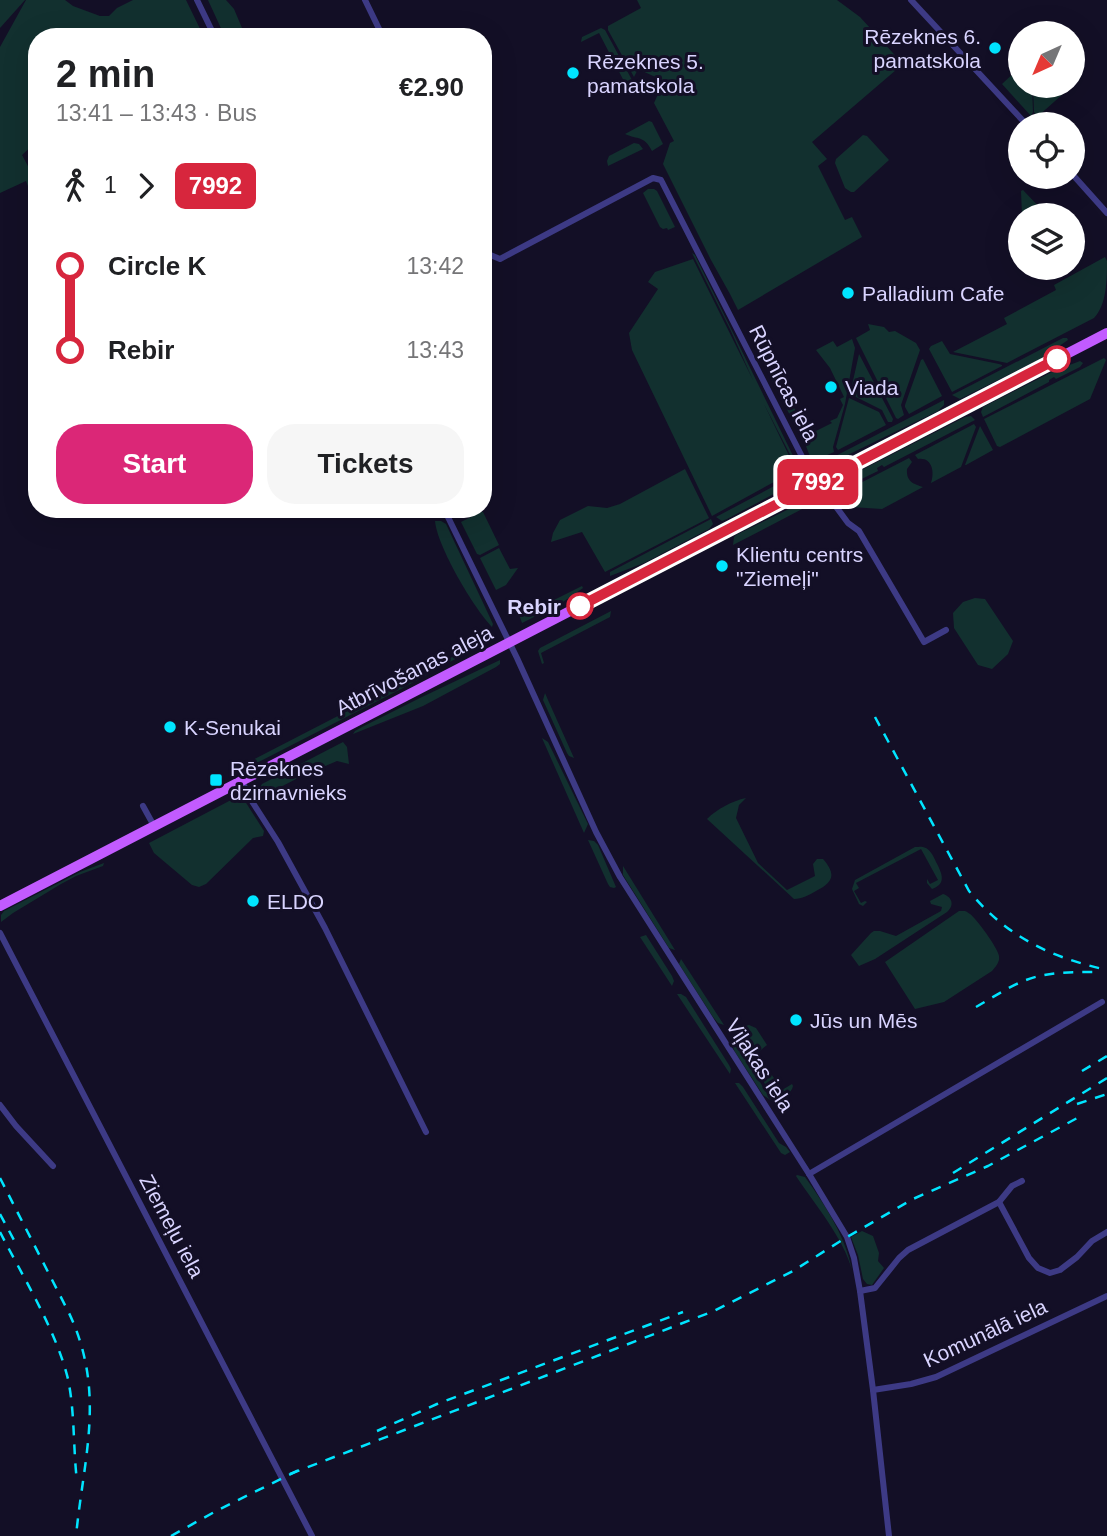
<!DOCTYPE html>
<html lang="en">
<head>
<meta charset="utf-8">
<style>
  body { margin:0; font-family:Helvetica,sans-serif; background:#f6f6f6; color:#202124; height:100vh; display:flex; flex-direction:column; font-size:26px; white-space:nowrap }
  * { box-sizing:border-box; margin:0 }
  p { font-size:23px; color:#757577 }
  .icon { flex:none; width:38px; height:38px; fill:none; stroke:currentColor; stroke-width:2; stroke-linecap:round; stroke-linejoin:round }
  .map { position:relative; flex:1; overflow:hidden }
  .drawer { position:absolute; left:28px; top:28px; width:464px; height:490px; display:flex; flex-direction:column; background:#fff; border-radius:28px; box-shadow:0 7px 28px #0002 }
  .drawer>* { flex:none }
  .badge { padding:0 14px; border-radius:10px; font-size:24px; line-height:46px }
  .needle { width:46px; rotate:224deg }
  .fabs { position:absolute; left:1008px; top:21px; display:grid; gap:14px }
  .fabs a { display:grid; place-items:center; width:77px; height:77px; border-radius:50%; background:#fff; box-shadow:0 7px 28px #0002; font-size:35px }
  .map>.badge { position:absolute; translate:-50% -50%; box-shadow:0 0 0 4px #fff }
  .legs { display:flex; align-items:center; gap:10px; height:77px; padding:0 28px; font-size:23px }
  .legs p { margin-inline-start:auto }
  .overview { display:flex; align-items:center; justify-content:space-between; height:119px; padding:0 28px }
  h1 { font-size:38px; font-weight:700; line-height:52px }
  .primary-button { display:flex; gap:14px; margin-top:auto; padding:14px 28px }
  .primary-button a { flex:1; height:80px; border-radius:28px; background:#db2777; color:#fff; font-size:28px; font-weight:700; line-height:80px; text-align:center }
  .primary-button a+a { background:#f6f6f6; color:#202124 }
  ul { padding:0 28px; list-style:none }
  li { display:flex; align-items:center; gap:24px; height:84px; font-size:26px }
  li i { display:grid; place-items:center; width:10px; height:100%; margin:0 9px; background:currentColor }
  li i::after { content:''; width:18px; height:18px; margin:-9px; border:5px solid; border-radius:50%; background:#fff }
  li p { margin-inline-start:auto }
  li:first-child i { background:linear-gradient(#0000 50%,currentColor 0) }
  li:last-child i { background:linear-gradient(currentColor 50%,#0000 0) }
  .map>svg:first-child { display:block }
</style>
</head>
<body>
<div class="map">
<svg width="1107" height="1536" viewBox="0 0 1107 1536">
  <rect width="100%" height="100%" fill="#130f26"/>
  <g fill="#12302f">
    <polygon points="0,0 25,0 0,28"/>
    <polygon points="26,0 65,0 73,6 100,16 109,16 117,8 133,0 186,0 204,37 37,37 37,141 22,155 37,183 37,209 26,181 0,193 0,47"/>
    <polygon points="208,0 226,0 234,9 245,35 242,37 225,37"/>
    <polygon points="637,0 837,0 860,17 903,64 812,142 827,159 818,166 845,220 852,217 862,237 738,310 730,294 711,260 663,164 670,143 674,141 654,103 664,81 638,69 634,77 608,30 608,26 641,8"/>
    <polygon points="601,28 605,30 632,80 628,89 599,33 581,42 582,37"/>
    <polygon points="1020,67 1020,86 1032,86 1033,112 1031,116 1002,84"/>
    <polygon points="1033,86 1072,86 1037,117 1034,112"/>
    <path d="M649,121L652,122L663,144L652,151C644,135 638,140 625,134Z"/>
    <polygon points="863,135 867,136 889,160 854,192 851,192 845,188 835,163 836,159"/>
    <polygon points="634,143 639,144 643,149 608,166 607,161 609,156"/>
    <polygon points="648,189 654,189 657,191 675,227 668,230 667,228 663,229 660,227 643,193"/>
    <polygon points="1023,190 1044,212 1047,215 1022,215 1021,191"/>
    <polygon points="692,253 695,255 799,468 797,468 764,404 796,470 712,516 632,350 629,333 658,289 648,282 655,272 693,259 753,380 730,329"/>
    <path d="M1105,257L1107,261C1107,278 1107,305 1094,318L1007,363L953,352L1007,324L1004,318L1056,290L1054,285Z"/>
    <polygon points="868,324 884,327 889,332 895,331 916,343 920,350 901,405 904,415 898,419 896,418 856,338 870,330"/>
    <polygon points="1063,338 1067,338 1068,340 1040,359 960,399 952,395"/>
    <polygon points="852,339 855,348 845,404 833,447 834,452 814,461 811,459 804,441 814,428 816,431 832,423 830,421 837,418 843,405 840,399 844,397 830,368 816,350 833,341 837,347"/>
    <polygon points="942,341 950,354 999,364 1002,365 1002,366 952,392 929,349 931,346"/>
    <polygon points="859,354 893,419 892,422 888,422 882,410 850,394"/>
    <polygon points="1104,358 1106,360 1090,399 1000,447 997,446 984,419"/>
    <polygon points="923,359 942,396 909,414 905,407 905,405 921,360"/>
    <polygon points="1080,361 1083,363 1080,367 1056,379 1054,377 1049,380 1049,382 983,417 981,412 983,407 1054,371"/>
    <polygon points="776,379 781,381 802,424 803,429 799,433 772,380"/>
    <polygon points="849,398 879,412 886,425 838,450 836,447"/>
    <polygon points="944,400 944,405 938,411 827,465 821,467 816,466"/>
    <polygon points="971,416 975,420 884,467 882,465 877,468 878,471 835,492 835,486 838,482 965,417"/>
    <path d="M974,424L976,427L961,467L931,483C935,472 932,457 918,459L915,455Z"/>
    <polygon points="980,426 993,450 966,465 965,465"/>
    <path d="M909,458L912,462L907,469C906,482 914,484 923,487L882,509L851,507L843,492Z"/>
    <polygon points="685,469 709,518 605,572 582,532 551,542 553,533 560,520 588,506 607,508 620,504"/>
    <polygon points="793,476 796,482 727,519 722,521 716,517"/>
    <polygon points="805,501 807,502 808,506 733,545 734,537 736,535"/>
    <polygon points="481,512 483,512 499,545 480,555 477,554 461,522"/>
    <polygon points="711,519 713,524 709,529 644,563 610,576 610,572"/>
    <path d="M435,521H441L446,524L493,624L492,627C474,609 437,546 435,521Z"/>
    <polygon points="499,548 510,569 518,568 506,585 496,590 480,558"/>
    <polygon points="582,586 583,588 560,604 522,623 520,617"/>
    <polygon points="975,598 985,599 1013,641 1008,654 992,669 978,665 954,628 953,613 963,602"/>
    <polygon points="611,611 610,617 541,653 544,663 542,664 538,651 540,648"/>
    <polygon points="487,639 486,642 403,688 245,769 237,768"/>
    <polygon points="500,660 500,664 496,667 423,706 353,734 355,731 362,727 422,697"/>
    <polygon points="545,693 548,700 574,758 569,756 567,753 543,700"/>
    <polygon points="542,738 548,742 588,824 584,833"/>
    <polygon points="343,742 347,747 349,764 337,761 302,776 259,798 254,798 253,793 259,789 262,784"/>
    <polygon points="243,798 264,831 263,836 253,838 206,884 199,887 192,885 154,853 149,843 231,800"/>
    <path d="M746,798L739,805L736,818L758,863L787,890L815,876L813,864L817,859H823C836,874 834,882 816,891C809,895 802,899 794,899L707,819C717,809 732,801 746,798Z"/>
    <polygon points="588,840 594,841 598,845 616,887 614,888 610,887 608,884"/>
    <path d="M915,847C920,847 921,846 926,848C931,851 934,857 936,862C942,873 947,884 932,889L927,883V879L930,884L938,880L921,849L856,883L859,888L854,891L861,903L865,901L867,902L863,906L859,904L852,889L855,880Z"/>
    <polygon points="104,863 103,866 76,876 61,884 13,913 1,922 1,915 4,911 80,872"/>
    <polygon points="623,866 675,950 669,948 623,875"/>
    <path d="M943,894C952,897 955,905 947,912L875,959L859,966L851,955L871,933L874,931H880L896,936L941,911L942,907L931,904L930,901Z"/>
    <path d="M959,911C965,911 965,910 970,914C976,918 998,948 999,956C1000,962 996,966 992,971L944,1002L915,1009L885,962Z"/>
    <polygon points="646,935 672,976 674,981 672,986 640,937"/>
    <polygon points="681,959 724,1025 718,1023 713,1017 679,964"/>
    <polygon points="677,994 681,994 686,997 729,1065 731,1069 730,1074"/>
    <path d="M749,1025L756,1028L767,1045L757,1053L782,1090L792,1084L793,1086C792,1093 782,1098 776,1101L733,1034L742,1027Z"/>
    <polygon points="731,1037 772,1101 763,1095 735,1052 731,1043"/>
    <polygon points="735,1083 739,1083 743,1087 779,1143 786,1147 790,1152 785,1155 781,1153"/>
    <path d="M797,1175L805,1177C825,1205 845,1235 852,1270C843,1237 815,1205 796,1176Z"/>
    <polygon points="862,1231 873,1236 879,1253 878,1261 884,1268 872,1285 867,1284 863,1279 858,1255 851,1237"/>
  </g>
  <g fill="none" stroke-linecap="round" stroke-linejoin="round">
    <g stroke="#3d3a85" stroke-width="6">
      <polyline points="197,0 215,37"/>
      <polyline points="365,0 383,37"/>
      <polyline points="911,0 1026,124"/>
      <polyline points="1073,175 1107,213"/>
      <polyline points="483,246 488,254 500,259 653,178 661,180 816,484 823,489 848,523 859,531 924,642 946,630"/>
      <polyline points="444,509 517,658 596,832 620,877 809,1174 847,1237 854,1258 860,1291 873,1390 889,1536"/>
      <polyline points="241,780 253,803 278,842 325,928 426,1132"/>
      <polyline points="143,806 154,826"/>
      <polyline points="0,933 312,1536"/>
      <polyline points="0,1105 16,1126 53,1166"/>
      <polyline points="809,1174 1102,1002"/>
      <polyline points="999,1202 1029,1258 1038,1268 1050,1273 1060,1270 1077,1257 1092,1241 1107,1232"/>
      <polyline points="860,1291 875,1288 899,1258 908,1250 999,1202 1012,1186 1022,1181"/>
      <polyline points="873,1390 911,1384 936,1377 1107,1296"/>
    </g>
    <polyline stroke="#c25bff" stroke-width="10" points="0,906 1107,333"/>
    <g stroke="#00e5ff" stroke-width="2.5" stroke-dasharray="10 9" stroke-linecap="butt">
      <path d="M875,717L969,891C1007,937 1050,957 1107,970"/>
      <path d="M976,1007C992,998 1008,987 1026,980C1047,972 1070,972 1093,972"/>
      <polyline points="1082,1071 1107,1056"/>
      <polyline points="1077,1104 1107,1094"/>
      <polyline points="953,1173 1107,1078"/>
      <path d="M0,1178L69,1313C106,1392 84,1455 76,1536"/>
      <polyline points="0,1214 14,1240"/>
      <path d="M0,1232C23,1277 56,1330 68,1379C75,1413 73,1448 77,1481"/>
      <polyline points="377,1431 437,1404 683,1312"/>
      <polyline points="290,1474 714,1311 793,1271 847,1237 913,1199 988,1166 1081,1116"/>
      <polyline points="171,1536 218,1510 299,1470"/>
    </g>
  </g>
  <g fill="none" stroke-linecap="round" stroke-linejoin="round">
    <g stroke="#fff" stroke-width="16">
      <polyline id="line-1" points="580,606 1057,359"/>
    </g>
    <use href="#line-1" stroke="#d7263d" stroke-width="10"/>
  </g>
  <g fill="#00e5ff" stroke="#130f26" stroke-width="2.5">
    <circle cx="995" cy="48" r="7"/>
    <circle cx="573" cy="73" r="7"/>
    <circle cx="848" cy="293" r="7"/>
    <circle cx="831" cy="387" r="7"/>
    <circle cx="722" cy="566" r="7"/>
    <circle cx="170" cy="727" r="7"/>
    <rect x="209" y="773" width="14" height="14" rx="3.5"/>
    <circle cx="253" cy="901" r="7"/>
    <circle cx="796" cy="1020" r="7"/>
  </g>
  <g fill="#fff" stroke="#d7263d" stroke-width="3.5">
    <circle cx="1057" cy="359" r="12"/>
    <circle cx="580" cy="606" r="12"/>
  </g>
  <g text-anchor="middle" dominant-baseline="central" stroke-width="6" stroke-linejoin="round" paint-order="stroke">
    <g font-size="21" fill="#d9d4ff" stroke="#130f26" text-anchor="start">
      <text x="981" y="36" text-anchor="end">Rēzeknes 6.<tspan x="981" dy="24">pamatskola</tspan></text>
      <text x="587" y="61">Rēzeknes 5.<tspan x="587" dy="24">pamatskola</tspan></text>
      <text x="862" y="293">Palladium Cafe</text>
      <text x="845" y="387">Viada</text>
      <text x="736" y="554">Klientu centrs<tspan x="736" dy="24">"Ziemeļi"</tspan></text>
      <text x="184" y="727">K-Senukai</text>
      <text x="230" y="768">Rēzeknes<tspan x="230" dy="24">dzirnavnieks</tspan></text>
      <text x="267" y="901">ELDO</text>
      <text x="810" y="1020">Jūs un Mēs</text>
    </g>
    <g font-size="21" fill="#d9d4ff" stroke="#130f26">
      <text transform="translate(784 383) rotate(63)">Rūpnīcas iela</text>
      <text transform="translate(414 670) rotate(-27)">Atbrīvošanas aleja</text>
      <text transform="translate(760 1065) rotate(57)">Viļakas iela</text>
      <text transform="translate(172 1226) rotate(62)">Ziemeļu iela</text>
      <text transform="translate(985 1333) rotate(-25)">Komunālā iela</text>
    </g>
    <g font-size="21" font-weight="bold" fill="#d9d4ff" stroke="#130f26" text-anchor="end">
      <text x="561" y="606">Rebir</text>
    </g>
  </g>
</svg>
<div class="fabs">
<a><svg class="needle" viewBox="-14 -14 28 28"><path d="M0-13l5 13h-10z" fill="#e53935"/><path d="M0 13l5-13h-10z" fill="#757577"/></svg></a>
<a><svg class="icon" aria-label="locate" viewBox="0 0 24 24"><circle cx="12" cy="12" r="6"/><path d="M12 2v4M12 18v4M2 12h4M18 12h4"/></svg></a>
<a><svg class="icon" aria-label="layers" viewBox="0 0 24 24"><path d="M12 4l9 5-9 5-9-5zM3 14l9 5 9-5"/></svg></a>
</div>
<b class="badge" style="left:818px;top:482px;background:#d7263d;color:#fff">7992</b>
<section class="drawer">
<div class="overview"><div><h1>2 min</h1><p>13:41 – 13:43 · Bus</p></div><b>€2.90</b></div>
<div class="legs"><svg class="icon" aria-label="walk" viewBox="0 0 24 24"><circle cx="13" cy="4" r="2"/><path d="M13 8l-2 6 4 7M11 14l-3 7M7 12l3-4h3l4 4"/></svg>1<svg class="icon" aria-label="forward" viewBox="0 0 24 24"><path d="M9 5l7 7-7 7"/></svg><b class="badge" style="background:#d7263d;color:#fff">7992</b></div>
<ul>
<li><i style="color:#d7263d"></i><b>Circle K</b><p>13:42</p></li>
<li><i style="color:#d7263d"></i><b>Rebir</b><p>13:43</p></li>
</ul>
<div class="primary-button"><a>Start</a><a>Tickets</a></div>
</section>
</div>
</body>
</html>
